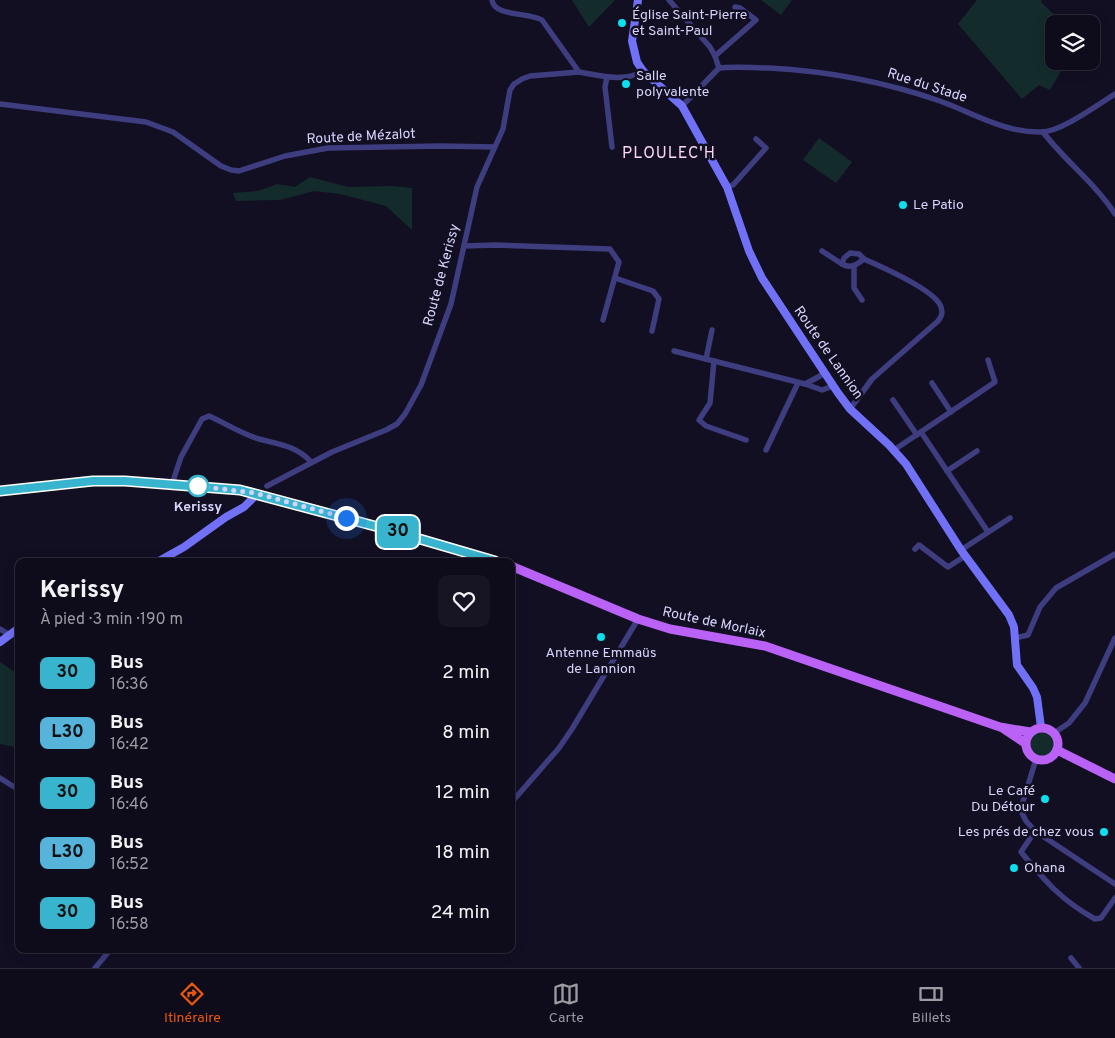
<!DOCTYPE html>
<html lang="fr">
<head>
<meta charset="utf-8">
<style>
  body { margin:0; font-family:Overpass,sans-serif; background:#171423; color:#f1f3f6; height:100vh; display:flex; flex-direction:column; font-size:19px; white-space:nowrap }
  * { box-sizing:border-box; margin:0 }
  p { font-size:16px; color:#9b9ba2 }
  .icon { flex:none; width:28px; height:28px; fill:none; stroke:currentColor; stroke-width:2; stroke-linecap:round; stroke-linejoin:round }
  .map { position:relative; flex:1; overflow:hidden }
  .details { position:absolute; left:15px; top:558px; width:500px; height:395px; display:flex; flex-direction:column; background:#0e0b1a; border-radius:10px; box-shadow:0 2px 12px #0003,0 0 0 1px #2e2b39 }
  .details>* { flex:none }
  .badge { padding:0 10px; border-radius:8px; font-size:18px; line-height:32px }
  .tools { position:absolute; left:1045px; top:15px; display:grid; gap:10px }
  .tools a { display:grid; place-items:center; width:55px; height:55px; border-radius:10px; background:#0e0b1a; box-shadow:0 2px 12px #0003,0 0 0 1px #2e2b39; font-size:25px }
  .you { position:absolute; width:25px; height:25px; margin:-12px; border:4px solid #fff; border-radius:50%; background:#1a73e8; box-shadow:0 0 0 8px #1a73e833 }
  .map>.badge { position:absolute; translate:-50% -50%; box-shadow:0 0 0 2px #fff }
  .round { display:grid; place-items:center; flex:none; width:52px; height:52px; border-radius:10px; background:#171423 }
  .headline { display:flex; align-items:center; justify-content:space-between; height:85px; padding:0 25px }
  h1 { font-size:24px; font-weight:800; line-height:38px }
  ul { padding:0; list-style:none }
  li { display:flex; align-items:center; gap:15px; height:60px; padding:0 25px }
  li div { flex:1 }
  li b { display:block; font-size:19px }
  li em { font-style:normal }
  li .badge { min-width:55px; font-weight:700; text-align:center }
  .tab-bar { display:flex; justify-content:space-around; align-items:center; height:70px; border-top:1px solid #2e2b39; background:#0e0b1a; font-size:14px; color:#9b9ba2 }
  .tab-bar a { display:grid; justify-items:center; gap:2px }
  .tab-bar .selected { color:#ea580c }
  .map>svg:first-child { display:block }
</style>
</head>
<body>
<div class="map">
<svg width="1115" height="968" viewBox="0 0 1115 968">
  <rect width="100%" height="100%" fill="#120f23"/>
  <g fill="#132c2b">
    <polygon points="572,0 615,0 589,27"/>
    <polygon points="761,0 792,0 781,15"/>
    <polygon points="977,0 1042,0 1041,2 1064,24 1054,24 1054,61 1067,61 1050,90 1039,85 1022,99 958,24"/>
    <polygon points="819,138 852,162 836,183 803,160"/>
    <polygon points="310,177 348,187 392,186 412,188 412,230 386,206 340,194 314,191 280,200 236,201 233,193 258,191 277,184 295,187"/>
    <polygon points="0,662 19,675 19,748 0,744"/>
    <circle cx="1042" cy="745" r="13"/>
  </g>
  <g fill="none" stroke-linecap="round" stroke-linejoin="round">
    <g stroke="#3e3d7f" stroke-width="5.5">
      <path d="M492,0C494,17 529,12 542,20L579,72C598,75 625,83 643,71"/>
      <polyline points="669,0 710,47 715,56 719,68"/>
      <polyline points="715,56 756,20 740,8 735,7"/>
      <path d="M719,68C736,66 752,68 769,68C827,71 885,82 940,101C973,113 1005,133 1041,132C1061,132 1097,105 1115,94"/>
      <polyline points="607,77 605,87 612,147"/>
      <polyline points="0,104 146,122 173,132 221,166 231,170 239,171 285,156 328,148 441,146 494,147"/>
      <polyline points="682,106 719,68"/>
      <path d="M1043,132C1065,161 1095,183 1115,214"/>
      <polyline points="727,187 733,185 766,148 756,139"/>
      <polyline points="464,246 495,245 610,249 619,262 603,320"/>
      <polyline points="822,251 842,264"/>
      <path d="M850,253L859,254L864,259C856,265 851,269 842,264L844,258Z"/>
      <polyline points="854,267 854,288 862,300"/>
      <polyline points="615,278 653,291 659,299 652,331"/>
      <polyline points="674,351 805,384 822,390 833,386"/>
      <polyline points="706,359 712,330"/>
      <polyline points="714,361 710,403 699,420 706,426 746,440"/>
      <polyline points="932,383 951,412"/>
      <polyline points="805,384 820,376 824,371"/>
      <polyline points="893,400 917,435"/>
      <path d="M850,409L872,379L938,321C942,316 943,313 941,307C936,290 880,266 864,259"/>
      <polyline points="921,432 988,532"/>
      <polyline points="766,450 798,383"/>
      <polyline points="894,450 995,382 988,360"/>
      <polyline points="947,471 977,451"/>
      <path d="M172,484L181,457L202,419L209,416C225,423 242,434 259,439C278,444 297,446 311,462"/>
      <polyline points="267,486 332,452 386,430 397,424 405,414 421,385 451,304 477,187 503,129 510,90 514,84 522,79 530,76 579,72"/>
      <polyline points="915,549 919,545 948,567 965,556"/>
      <polyline points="961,550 1010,518"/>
      <polyline points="0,629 10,635"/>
      <polyline points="1015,638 1028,635 1040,607 1056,588 1115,554"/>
      <polyline points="1054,733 1069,723 1085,703 1115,638"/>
      <polyline points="1036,759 1022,805 1022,813 1026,821 1035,831 1115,884"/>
      <polyline points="0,778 19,790"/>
      <polyline points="511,803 559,748 572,729 638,619"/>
      <path d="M1035,831L1021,852C1046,882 1061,900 1095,919L1101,918L1115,898"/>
      <polyline points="1071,958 1079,968"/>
      <polyline points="95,968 111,949"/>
    </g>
    <g stroke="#7171f7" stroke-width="8">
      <polyline points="638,0 632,41 637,62 643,71 682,106 727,187 749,251 762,278 838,393 850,409 889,445 906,464 961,550 1009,615 1014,627 1017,665 1033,688 1037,697 1041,727"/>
      <polyline points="159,561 184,547 226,517 244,507 254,497 255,493"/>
      <polyline points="0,642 19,628"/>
    </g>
    <g stroke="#ba62f6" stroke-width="9">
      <polyline points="0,491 93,481 125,481 240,490 382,528 495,561"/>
      <polyline points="511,566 638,619 670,629 765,646 1000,727 1030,732"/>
      <circle cx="1042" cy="744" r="16"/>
      <polyline points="1004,729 1025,743"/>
      <polyline points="1057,750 1115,779"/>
    </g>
  </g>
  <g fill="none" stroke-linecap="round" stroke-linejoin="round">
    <g stroke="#fff" stroke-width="11">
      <polyline id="line" points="0,491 93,481 125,481 240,490 382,528 495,561"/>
    </g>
    <use href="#line" stroke="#39b4cf" stroke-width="8"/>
    <polyline stroke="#d7d4fc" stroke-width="5" stroke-dasharray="0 9" points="198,486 255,493 346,518"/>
  </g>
  <g fill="#0edfee" stroke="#120f23" stroke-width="2">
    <circle cx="622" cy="23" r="5"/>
    <circle cx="626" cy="84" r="5"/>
    <circle cx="903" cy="205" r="5"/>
    <circle cx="601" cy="637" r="5"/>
    <circle cx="1045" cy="799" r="5"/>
    <circle cx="1104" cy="832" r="5"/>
    <circle cx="1014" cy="868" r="5"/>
  </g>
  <circle fill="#fff" stroke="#39b4cf" stroke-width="2.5" cx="198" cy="486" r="10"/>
  <g text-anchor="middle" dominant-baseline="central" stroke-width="5" stroke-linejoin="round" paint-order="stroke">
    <g font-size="14" fill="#d7d4fc" stroke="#120f23" text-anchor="start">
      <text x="632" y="15">Église Saint-Pierre<tspan x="632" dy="16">et Saint-Paul</tspan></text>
      <text x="636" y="76">Salle<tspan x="636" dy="16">polyvalente</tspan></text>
      <text x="913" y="205">Le Patio</text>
      <text x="601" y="653" text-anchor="middle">Antenne Emmaüs<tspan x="601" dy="16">de Lannion</tspan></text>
      <text x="1035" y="791" text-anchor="end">Le Café<tspan x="1035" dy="16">Du Détour</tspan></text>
      <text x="1094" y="832" text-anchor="end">Les prés de chez vous</text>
      <text x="1024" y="868">Ohana</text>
    </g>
    <g font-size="14" fill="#d7d4fc" stroke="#120f23">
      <text transform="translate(927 86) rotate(18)">Rue du Stade</text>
      <text transform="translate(361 137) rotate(-3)">Route de Mézalot</text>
      <text transform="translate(442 275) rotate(-75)">Route de Kerissy</text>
      <text transform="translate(828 353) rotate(55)">Route de Lannion</text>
      <text transform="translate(714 623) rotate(12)">Route de Morlaix</text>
    </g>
    <g font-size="14" font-weight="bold" fill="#d7d4fc" stroke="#120f23">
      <text x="198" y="507">Kerissy</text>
    </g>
    <g font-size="16" letter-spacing="1" fill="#fdd6f0" stroke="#120f23">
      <text x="669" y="154">PLOULEC'H</text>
    </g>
  </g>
</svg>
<div class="tools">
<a><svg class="icon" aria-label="layers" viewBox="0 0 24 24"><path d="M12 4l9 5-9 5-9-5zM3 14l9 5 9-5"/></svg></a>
</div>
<div class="you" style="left:346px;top:518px"></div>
<b class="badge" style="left:398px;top:532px;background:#39b4cf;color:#111">30</b>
<section class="details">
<div class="headline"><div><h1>Kerissy</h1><p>À pied · 3 min · 190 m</p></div><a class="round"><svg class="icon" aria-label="heart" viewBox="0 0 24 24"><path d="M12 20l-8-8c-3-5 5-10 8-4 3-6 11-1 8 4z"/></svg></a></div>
<ul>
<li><span class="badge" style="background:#39b4cf;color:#111">30</span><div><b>Bus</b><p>16:36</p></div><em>2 min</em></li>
<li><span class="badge" style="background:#56b4db;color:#111">L30</span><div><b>Bus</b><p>16:42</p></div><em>8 min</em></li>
<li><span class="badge" style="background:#39b4cf;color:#111">30</span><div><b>Bus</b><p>16:46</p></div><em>12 min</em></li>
<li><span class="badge" style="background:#56b4db;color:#111">L30</span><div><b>Bus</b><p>16:52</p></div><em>18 min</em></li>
<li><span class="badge" style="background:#39b4cf;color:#111">30</span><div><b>Bus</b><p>16:58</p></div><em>24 min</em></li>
</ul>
</section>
</div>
<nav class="tab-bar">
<a class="selected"><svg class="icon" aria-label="directions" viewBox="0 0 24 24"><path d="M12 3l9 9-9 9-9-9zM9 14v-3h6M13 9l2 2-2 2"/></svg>Itinéraire</a>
<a><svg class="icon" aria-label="map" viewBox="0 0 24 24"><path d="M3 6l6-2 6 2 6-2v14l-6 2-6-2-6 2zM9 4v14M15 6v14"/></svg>Carte</a>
<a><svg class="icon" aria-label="tickets" viewBox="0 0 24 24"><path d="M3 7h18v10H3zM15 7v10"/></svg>Billets</a>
</nav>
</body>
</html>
